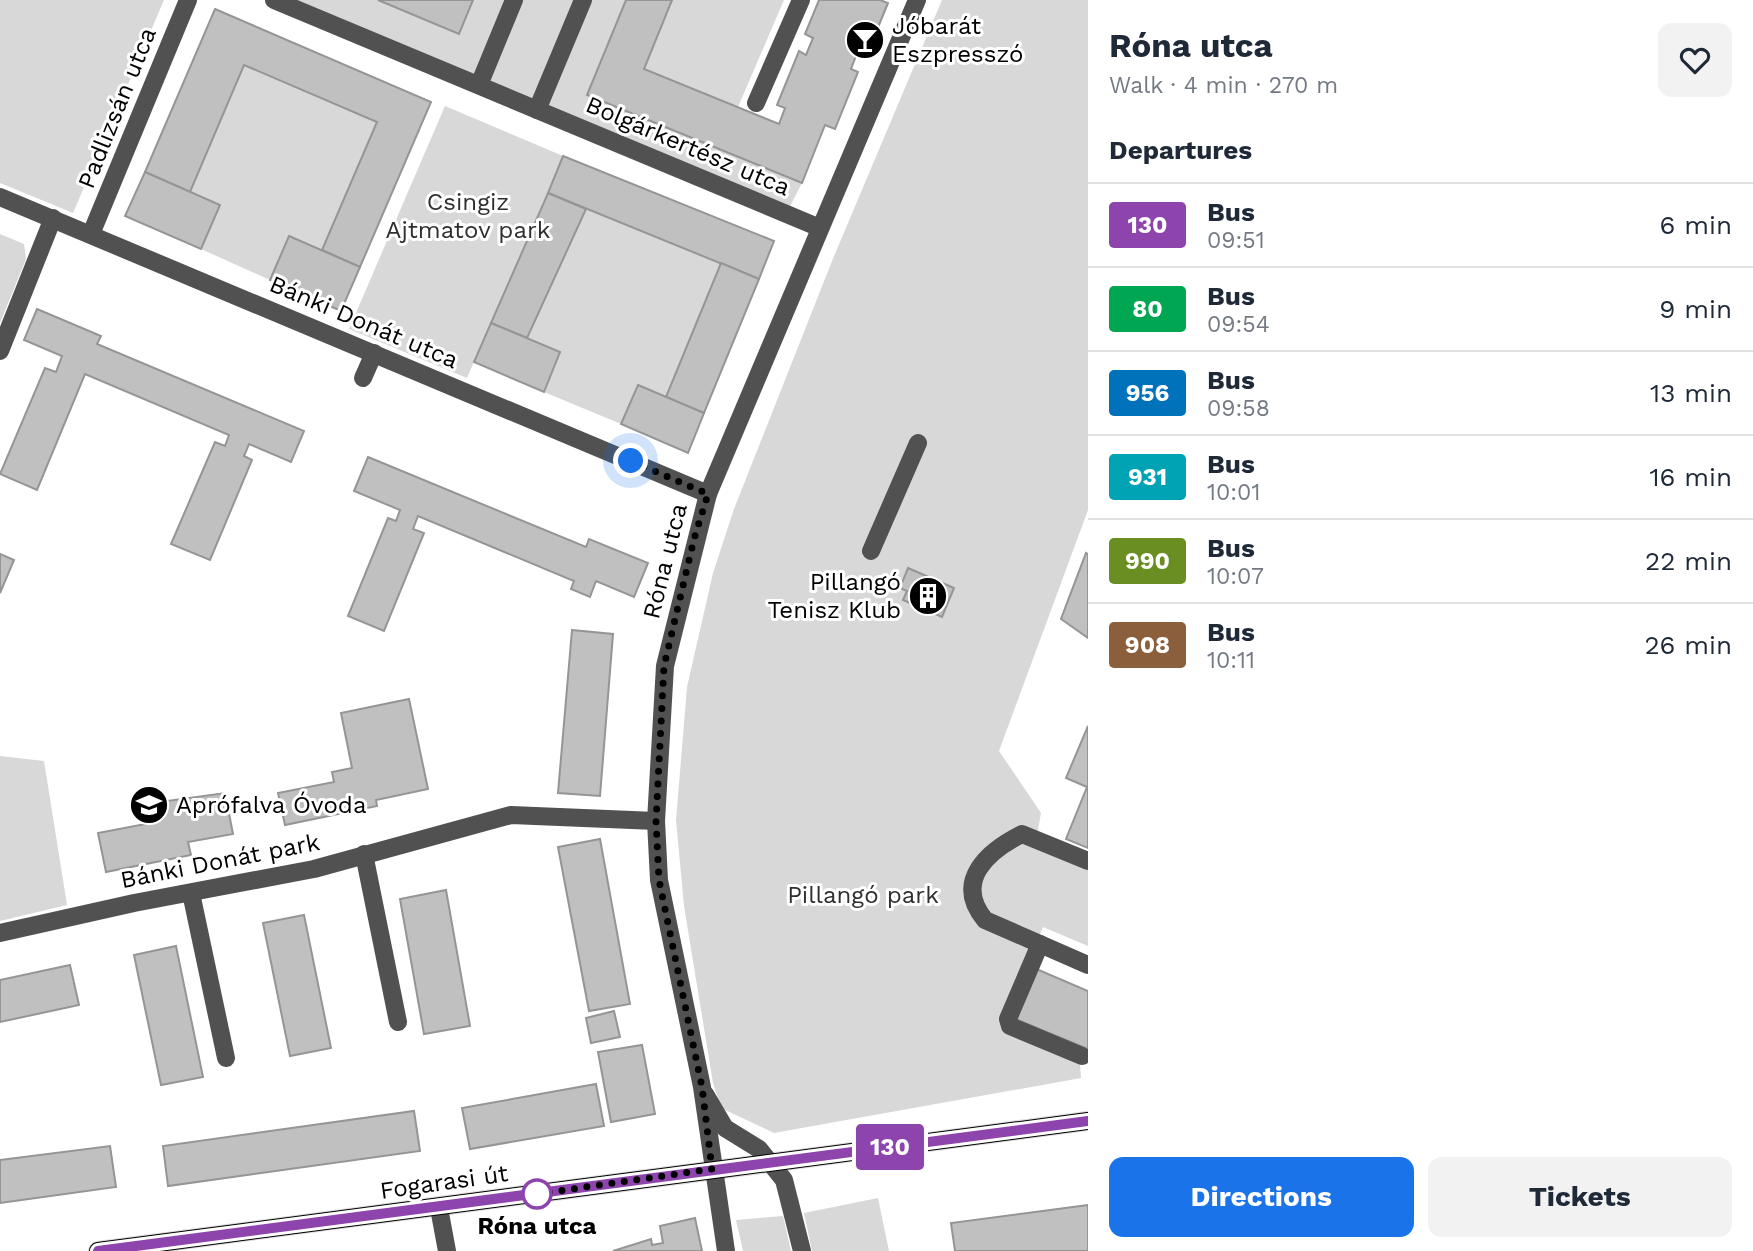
<!DOCTYPE html>
<html lang="en">
<head>
<meta charset="utf-8">
<style>
  body { margin:0; font-family:"Work Sans",sans-serif; background:#f2f2f3; color:#1f2937; height:100vh; display:flex; flex-direction:column; font-size:26px; white-space:nowrap }
  * { box-sizing:border-box; margin:0 }
  p { font-size:23px; color:#747a83 }
  .icon { flex:none; width:38px; height:38px; fill:none; stroke:currentColor; stroke-width:2; stroke-linecap:round; stroke-linejoin:round }
  .map { position:relative; flex:1; overflow:hidden }
  .side { display:flex; flex-direction:column; background:#fff; width:665px }
  .side>* { flex:none }
  .badge { padding:0 14px; border-radius:5px; font-size:24px; line-height:46px }
  .you { position:absolute; width:35px; height:35px; margin:-18px; border:5px solid #fff; border-radius:50%; background:#1a73e8; box-shadow:0 0 0 10px #1a73e833 }
  .map>.badge { position:absolute; translate:-50% -50%; box-shadow:0 0 0 4px #fff }
  h2 { padding:0 21px; font-size:26px; line-height:63px }
  .round { display:grid; place-items:center; flex:none; width:74px; height:74px; border-radius:14px; background:#f2f2f3 }
  .overview { display:flex; align-items:center; justify-content:space-between; height:119px; padding:0 21px }
  h1 { font-size:33px; font-weight:700; line-height:52px }
  .primary-button { display:flex; gap:14px; margin-top:auto; padding:14px 21px }
  .primary-button a { flex:1; height:80px; border-radius:14px; background:#1a73e8; color:#fff; font-size:28px; font-weight:700; line-height:80px; text-align:center }
  .primary-button a+a { background:#f2f2f3; color:#1f2937 }
  ul { padding:0; list-style:none }
  li { display:flex; align-items:center; gap:21px; height:84px; padding:0 21px; border-top:2px solid #e0e1e3 }
  li div { flex:1 }
  li b { display:block; font-size:26px }
  li em { font-style:normal }
  li .badge { min-width:77px; font-weight:700; text-align:center }
  main { display:flex; flex:1; min-height:0 }
  .map>svg:first-child { display:block }
</style>
</head>
<body>
<main>
<div class="map">
<svg width="1088" height="1251" viewBox="0 0 1088 1251">
  <rect width="100%" height="100%" fill="#fff"/>
  <g fill="#d8d8d8">
    <polygon points="0,0 164,0 73,213 0,183"/>
    <polygon points="274,0 378,0 458,34 473,0 626,0 587,95 802,183 786,214"/>
    <polygon points="672,0 784,0 738,107 644,69"/>
    <polygon points="942,0 1088,0 1088,510 999,751 1041,813 1035,847 1088,870 1088,946 1043,927 1002,1025 1080,1062 1081,1078 774,1133 721,1108 713,1083 684,906 676,820 687,687 713,573 734,509 832,261"/>
    <polygon points="244,65 377,122 322,250 289,236 270,280 201,249 219,205 190,192"/>
    <polygon points="445,106 563,156 467,378 349,329"/>
    <polygon points="586,209 721,263 666,397 638,385 621,424 544,392 560,352 527,338"/>
    <polygon points="0,234 24,244 26,259 0,323"/>
    <polygon points="0,756 44,761 67,905 0,921"/>
    <polygon points="878,1198 889,1251 812,1251 804,1213"/>
    <polygon points="783,1216 791,1251 743,1251 736,1220"/>
  </g>
  <g fill="#c0c0c0" stroke="#959595" stroke-width="2">
    <polygon points="378,0 473,0 459,34"/>
    <polygon points="626,0 672,0 644,69 779,124 785,108 777,105 799,51 806,55 813,38 805,34 819,0 880,0 888,3 865,59 856,56 851,69 858,72 835,129 825,125 802,183 587,95"/>
    <polygon points="215,9 431,102 360,267 322,250 377,122 244,65 190,192 145,172"/>
    <polygon points="563,156 774,241 759,279 548,193"/>
    <polygon points="145,172 220,205 201,249 125,216"/>
    <polygon points="548,193 586,209 527,338 491,323"/>
    <polygon points="289,236 360,267 341,311 270,280"/>
    <polygon points="721,263 759,279 704,413 666,397"/>
    <polygon points="37,309 101,336 97,344 304,431 291,462 249,444 244,456 252,460 210,560 171,544 215,442 225,446 229,435 85,374 37,490 0,474 45,368 56,372 62,356 24,340"/>
    <polygon points="491,323 560,352 544,392 474,362"/>
    <polygon points="638,385 704,413 688,453 621,424"/>
    <polygon points="368,457 586,547 589,539 648,563 634,597 596,581 590,597 571,589 574,581 418,516 413,529 424,533 384,631 348,616 388,518 396,521 400,510 354,491"/>
    <polygon points="1086,553 1088,554 1088,638 1061,619"/>
    <polygon points="0,554 14,560 0,593"/>
    <polygon points="908,568 954,588 942,617 903,600 907,591 900,588"/>
    <polygon points="572,630 613,634 600,796 558,793"/>
    <polygon points="409,699 428,789 376,800 377,806 285,825 278,793 334,782 332,772 352,768 341,713"/>
    <polygon points="1088,726 1088,848 1066,839 1087,787 1066,778"/>
    <polygon points="225,793 233,834 188,842 191,855 106,872 98,833 156,822 152,803"/>
    <polygon points="600,839 630,1004 589,1011 558,847"/>
    <polygon points="446,890 470,1026 424,1034 400,899"/>
    <polygon points="304,915 331,1048 290,1056 263,923"/>
    <polygon points="176,946 203,1077 161,1085 134,955"/>
    <polygon points="70,965 79,1005 0,1022 0,980"/>
    <polygon points="1034,968 1088,991 1088,1049 1013,1018"/>
    <polygon points="614,1011 620,1037 591,1043 586,1018"/>
    <polygon points="642,1045 655,1114 611,1122 598,1052"/>
    <polygon points="596,1084 604,1126 470,1149 462,1108"/>
    <polygon points="414,1111 420,1151 168,1186 163,1146"/>
    <polygon points="110,1146 116,1187 0,1203 0,1160"/>
    <polygon points="1088,1205 1088,1251 955,1251 951,1223"/>
    <polygon points="695,1218 702,1251 613,1251 651,1239 652,1245 663,1243 660,1226"/>
  </g>
  <g fill="none" stroke-linecap="round" stroke-linejoin="round">
    <g stroke="#dbdbdb" stroke-width="20">
      <polyline id="major" points="98,1251 1088,1121"/>
    </g>
    <g stroke="#515151" stroke-width="18">
      <polyline points="274,0 820,228"/>
      <polyline points="479,85 514,0"/>
      <polyline points="756,103 801,0"/>
      <polyline points="537,110 583,0"/>
      <polyline points="0,197 708,494"/>
      <polyline points="91,234 188,0"/>
      <polyline points="0,351 53,218"/>
      <polyline points="363,378 374,353"/>
      <polyline points="871,551 918,443"/>
      <polyline points="364,854 398,1022"/>
      <path d="M1088,861L1022,834C988,851 953,881 985,920L1088,965"/>
      <polyline points="191,893 226,1058"/>
      <polyline points="0,933 134,903 314,869 511,815 656,821"/>
      <polyline points="1040,944 1008,1019 1010,1026 1082,1056"/>
      <polyline points="705,1094 725,1128 759,1149 784,1180 802,1251"/>
      <polyline points="439,1208 447,1251"/>
      <polyline points="726,1251 702,1087 659,880 656,821 665,666 708,494 917,0"/>
    </g>
    <use href="#major" stroke="#000" stroke-width="18"/>
  </g>
  <g fill="none" stroke-linecap="round" stroke-linejoin="round">
    <g stroke="#fff" stroke-width="16">
      <polyline id="line" points="98,1251 1088,1121"/>
    </g>
    <use href="#line" stroke="#8e44ad" stroke-width="10"/>
    <polyline stroke="#000" stroke-width="7" stroke-dasharray="0 12.6" points="537,1194 712,1169 702,1087 659,880 656,821 664,666 694,539 708,494 631,461"/>
  </g>
  <defs>
    <g id="bar-disc" transform="scale(2.0125)"><circle r="9.5" fill="#000" stroke="#fff"/><path d="M-6-5H6L.8 .8V4.5H3.5V6h-7V4.5H-.8V.8Z" fill="#fff"/></g>
    <g id="building-disc" transform="scale(2.0125)"><circle r="9.5" fill="#000" stroke="#fff"/><path d="M-4-6H4V6H1V3H-1V6H-4ZM-2.5-4.3h1.7v1.8h-1.7ZM.8-4.3h1.7v1.8H.8ZM-2.5-1h1.7V.8h-1.7ZM.8-1h1.7V.8H.8Z" fill="#fff"/></g>
    <g id="school-disc" transform="scale(2.0125)"><circle r="9.5" fill="#000" stroke="#fff"/><path d="M0-5L7-2L0 1L-7-2ZM-4 1L0 2.5L4 1V4Q0 6-4 4Z" fill="#fff"/></g>
  </defs>
  <g fill-rule="evenodd">
    <use href="#bar-disc" x="865" y="40"/>
    <use href="#building-disc" x="928" y="596"/>
    <use href="#school-disc" x="149" y="805"/>
  </g>
  <circle fill="#fff" stroke="#8e44ad" stroke-width="3.5" cx="537" cy="1194" r="14"/>
  <g text-anchor="middle" dominant-baseline="central" stroke-width="6" stroke-linejoin="round" paint-order="stroke">
    <g font-size="24" fill="#000" stroke="#fff" text-anchor="start">
      <text x="892" y="26">Jóbarát<tspan x="892" dy="28">Eszpresszó</tspan></text>
      <text x="901" y="582" text-anchor="end">Pillangó<tspan x="901" dy="28">Tenisz Klub</tspan></text>
      <text x="176" y="805">Aprófalva Óvoda</text>
    </g>
    <g font-size="24" fill="#000" stroke="#fff">
      <text transform="translate(117 108) rotate(-68)">Padlizsán utca</text>
      <text transform="translate(688 146) rotate(23)">Bolgárkertész utca</text>
      <text transform="translate(364 322) rotate(23)">Bánki Donát utca</text>
      <text transform="translate(665 561) rotate(-76)">Róna utca</text>
      <text transform="translate(220 861) rotate(-11)">Bánki Donát park</text>
      <text transform="translate(444 1182) rotate(-8)">Fogarasi út</text>
    </g>
    <g font-size="24" fill="#2f2f2f" stroke="#fff">
      <text x="468" y="202">Csingiz<tspan x="468" dy="28">Ajtmatov park</tspan></text>
      <text x="863" y="895">Pillangó park</text>
    </g>
    <g font-size="24" font-weight="bold" fill="#000" stroke="#fff">
      <text x="537" y="1226">Róna utca</text>
    </g>
  </g>
</svg>
<div class="you" style="left:631px;top:461px"></div>
<b class="badge" style="left:890px;top:1147px;background:#8e44ad;color:#fff">130</b>
</div>
<section class="side">
<div class="overview"><div><h1>Róna utca</h1><p>Walk · 4 min · 270 m</p></div><a class="round"><svg class="icon" aria-label="heart" viewBox="0 0 24 24"><path d="M12 20l-8-8c-3-5 5-10 8-4 3-6 11-1 8 4z"/></svg></a></div>
<h2>Departures</h2>
<ul>
<li><span class="badge" style="background:#8e44ad;color:#fff">130</span><div><b>Bus</b><p>09:51</p></div><em>6 min</em></li>
<li><span class="badge" style="background:#00a651;color:#fff">80</span><div><b>Bus</b><p>09:54</p></div><em>9 min</em></li>
<li><span class="badge" style="background:#0072bc;color:#fff">956</span><div><b>Bus</b><p>09:58</p></div><em>13 min</em></li>
<li><span class="badge" style="background:#00a3b4;color:#fff">931</span><div><b>Bus</b><p>10:01</p></div><em>16 min</em></li>
<li><span class="badge" style="background:#6b8e23;color:#fff">990</span><div><b>Bus</b><p>10:07</p></div><em>22 min</em></li>
<li><span class="badge" style="background:#8b5e3c;color:#fff">908</span><div><b>Bus</b><p>10:11</p></div><em>26 min</em></li>
</ul>
<div class="primary-button"><a>Directions</a><a>Tickets</a></div>
</section>
</main>
</body>
</html>
